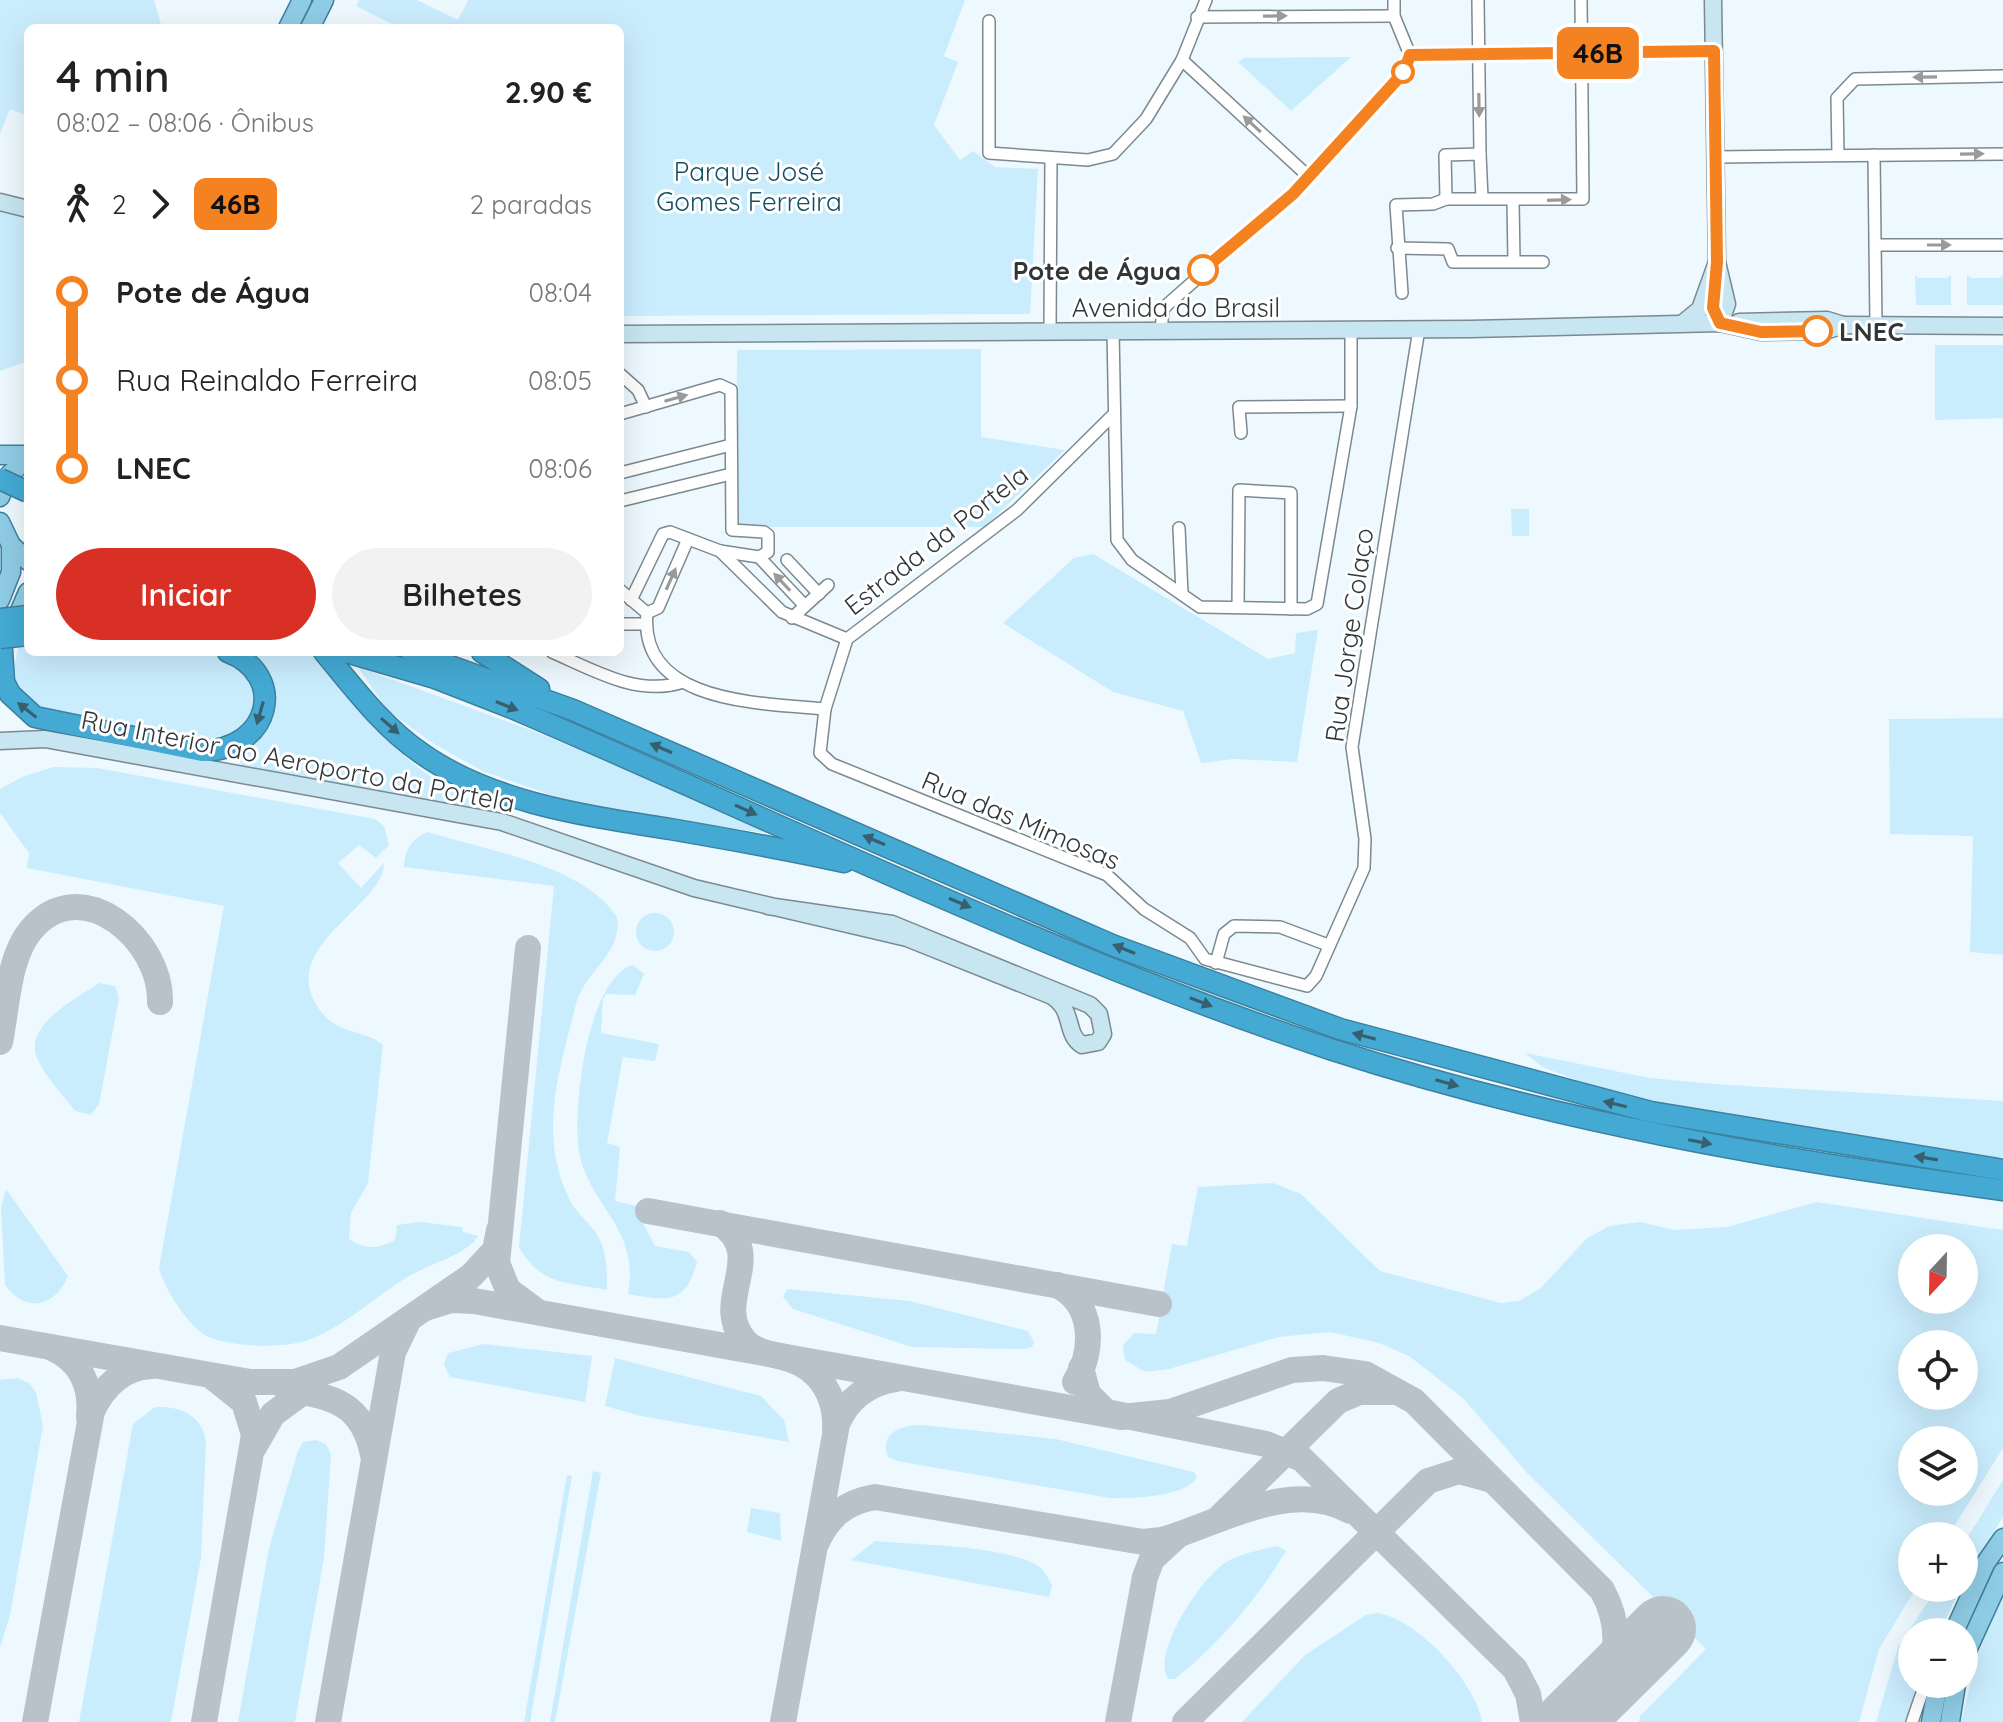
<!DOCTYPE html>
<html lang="pt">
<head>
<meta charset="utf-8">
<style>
  body { margin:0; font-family:Quicksand,sans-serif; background:#f2f2f2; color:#222; height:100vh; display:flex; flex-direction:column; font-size:30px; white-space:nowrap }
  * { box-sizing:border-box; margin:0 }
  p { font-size:26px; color:#767676 }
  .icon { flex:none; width:44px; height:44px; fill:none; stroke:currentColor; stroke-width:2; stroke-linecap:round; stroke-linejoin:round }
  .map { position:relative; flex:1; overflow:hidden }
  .panel { position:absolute; left:24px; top:24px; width:600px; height:632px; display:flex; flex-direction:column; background:#fff; border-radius:12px; box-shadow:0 8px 32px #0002 }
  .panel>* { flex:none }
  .badge { padding:0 16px; border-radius:12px; font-size:28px; line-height:52px }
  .needle { width:52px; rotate:202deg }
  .fabs { position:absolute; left:1898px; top:1234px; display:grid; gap:16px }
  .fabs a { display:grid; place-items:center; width:80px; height:80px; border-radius:50%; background:#fff; box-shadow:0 8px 32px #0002; font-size:40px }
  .map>.badge { position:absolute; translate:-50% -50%; box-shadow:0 0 0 4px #fff }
  .legs { display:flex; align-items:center; gap:12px; height:88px; padding:0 32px; font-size:26px }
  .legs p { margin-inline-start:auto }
  .headline { display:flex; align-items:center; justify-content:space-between; height:136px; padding:0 32px }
  h1 { font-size:44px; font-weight:600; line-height:60px }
  .button { display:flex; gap:16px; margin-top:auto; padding:16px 32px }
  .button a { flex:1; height:92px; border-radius:48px; background:#d93025; color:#fff; font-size:32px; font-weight:600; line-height:92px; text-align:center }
  .button a+a { background:#f2f2f2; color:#222 }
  ul { padding:0 32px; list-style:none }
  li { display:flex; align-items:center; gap:28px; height:88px; font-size:30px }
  li i { display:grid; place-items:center; width:12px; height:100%; margin:0 10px; background:currentColor }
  li i::after { content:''; width:20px; height:20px; margin:-10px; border:6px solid; border-radius:50%; background:#fff }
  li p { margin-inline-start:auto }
  li:first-child i { background:linear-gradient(#0000 50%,currentColor 0) }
  li:last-child i { background:linear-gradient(currentColor 50%,#0000 0) }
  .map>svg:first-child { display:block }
</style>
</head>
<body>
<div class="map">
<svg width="2003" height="1722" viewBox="0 0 2003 1722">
  <rect width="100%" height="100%" fill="#edf9ff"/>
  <g fill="#caedfe" fill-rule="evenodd">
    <polygon points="0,0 154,0 162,28 28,28 28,116 10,109 0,134"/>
    <polygon points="359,0 417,0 458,20 468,0 965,0 944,56 958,62 934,125 960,160 973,151 995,167 1038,169 1030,314 620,316 620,28 400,28 356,6"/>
    <polygon points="1351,57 1291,111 1238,62 1244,58"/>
    <polygon points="0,207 28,215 28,361 0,371"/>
    <polygon points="1915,275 1919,278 1947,278 1951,275 1951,305 1916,305"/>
    <polygon points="1967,275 1971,278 1999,278 2003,275 2003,305 1967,305"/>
    <polygon points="1935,345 2003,345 2003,418 1935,420"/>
    <polygon points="981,349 981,437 1065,450 984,527 736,527 737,350"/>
    <polygon points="1511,509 1529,509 1529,536 1512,536"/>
    <polygon points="1093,554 1268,659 1295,653 1296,633 1318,630 1297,762 1234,759 1201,763 1183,711 1113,692 1003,623 1074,558"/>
    <polygon points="28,647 28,652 213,652 239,665 256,684 259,705 249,728 217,744 55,719 19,697 12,678 18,648"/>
    <path d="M238,652L311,653C350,703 394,755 449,789C468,800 492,808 512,817L242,767L237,753L258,736L268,720Z"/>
    <polygon points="358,667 539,733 784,836 582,806 482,771 431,742 387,710"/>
    <polygon points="2003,718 2003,955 1970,952 1973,836 1890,834 1889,719"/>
    <path d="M53,767L97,768L375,819L384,826L389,845L376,858L359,845L338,863L361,888L384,863C385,907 269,949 323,1014C339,1034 366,1030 383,1045L368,1183L351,1213L349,1238C361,1250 380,1249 395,1240L397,1225L420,1222L462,1227L463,1232L478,1236L474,1242C456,1258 430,1264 409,1276C376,1296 348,1324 311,1339C288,1349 225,1348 203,1334C186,1322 164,1288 159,1268L224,906L27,868L29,853L0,813V789L22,777Z"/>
    <path d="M428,832C487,851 582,864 617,917C623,951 588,970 577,1000C560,1069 536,1135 571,1202C578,1215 591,1224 598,1236C607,1252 607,1272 607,1290C567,1282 541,1286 519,1247L554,886L404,867C404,850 412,838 428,832Z"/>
    <circle cx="655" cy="932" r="19"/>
    <path d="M633,965L644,974L635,995L606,994L603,999L601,1033L659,1044L655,1061L623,1057L607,1143L620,1147L615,1201L645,1208L643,1223L655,1246L689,1252L697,1262C686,1305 667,1301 628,1294C640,1226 590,1209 579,1152C572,1111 587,978 633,965Z"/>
    <path d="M99,983L115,986L119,998L99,1104L91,1115L75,1111C63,1095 46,1078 38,1060C21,1025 77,999 99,983Z"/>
    <polygon points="1525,1053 1650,1078 1714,1084 2003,1101 2003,1157 1981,1157 1633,1100 1544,1068"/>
    <path d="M1273,1183L1301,1194L1380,1271L1501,1303L1519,1301L1541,1288L1586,1239L1609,1226L1640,1222L1675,1230L1727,1227L1817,1202L2003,1230V1448L1948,1536H1912V1588H1916L1879,1649L1859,1722H1639L1640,1716L1706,1649L1528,1474L1464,1399L1409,1356L1379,1343L1330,1332L1279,1337L1169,1369L1145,1372L1125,1360L1123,1345L1134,1333L1156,1334L1172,1244L1187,1246L1198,1187ZM1912,1248H1964V1300H1912ZM1912,1344H1964V1396H1912ZM1912,1440H1964V1492H1912Z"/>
    <path d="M6,1189L68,1276C55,1307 26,1314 5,1285L1,1207Z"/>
    <polygon points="787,1289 910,1301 1028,1331 1034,1342 1032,1347 1023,1349 912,1347 793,1309 783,1297"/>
    <polygon points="484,1344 592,1356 585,1402 450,1377 444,1364 448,1353"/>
    <polygon points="615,1358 761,1396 784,1420 789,1442 641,1416 605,1406"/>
    <polygon points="18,1378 29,1383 36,1392 43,1426 10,1615 0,1647 0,1380"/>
    <path d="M155,1407C181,1406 202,1415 206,1442L201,1558L171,1722H79L133,1424Z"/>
    <path d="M922,1425L1056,1439L1194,1472L1197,1478C1182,1498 1134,1498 1110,1498L897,1461L888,1457C879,1432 902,1425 922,1425Z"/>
    <polygon points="316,1440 326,1444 331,1454 324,1558 295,1722 238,1722 269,1548 298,1451 303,1442"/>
    <polygon points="593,1471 601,1473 555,1722 550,1722"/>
    <polygon points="567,1475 572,1476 530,1722 524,1722"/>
    <polygon points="2003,1480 2003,1517 1964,1580 1964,1543"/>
    <polygon points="751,1508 780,1513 781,1541 747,1532"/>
    <path d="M875,1541C917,1545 1001,1545 1037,1565C1044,1569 1048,1578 1052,1585L1049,1597L851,1560Z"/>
    <path d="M1278,1546L1286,1551C1257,1599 1219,1644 1175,1679H1168C1151,1653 1202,1577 1225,1563C1241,1553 1260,1550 1278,1546Z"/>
    <polygon points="1937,1588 1960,1588 1940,1632 1912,1632 1912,1684 1917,1684 1905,1722 1876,1722 1898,1647"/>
    <polygon points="2003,1597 2003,1722 1961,1722 1978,1653"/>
    <path d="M1377,1613C1417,1618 1476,1683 1482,1722H1242L1305,1655L1366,1615Z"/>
  </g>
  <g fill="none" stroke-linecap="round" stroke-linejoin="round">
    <g stroke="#b8c2c8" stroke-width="26">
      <polyline points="528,948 497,1263 508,1290 535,1310"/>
      <path d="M0,1042C7,1008 8,957 31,930C81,870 162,940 160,1002"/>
      <polyline points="648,1211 1159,1304"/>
      <path d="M720,1223C769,1255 711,1301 744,1340C755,1353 774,1354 789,1359C821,1369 837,1398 835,1430"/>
      <path d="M1057,1285C1094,1303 1095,1350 1075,1382"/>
      <path d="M425,1308L451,1300L474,1301L1121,1417L1170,1412L1292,1370L1323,1368L1365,1374L1414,1401L1602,1590C1621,1624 1620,1661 1598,1693"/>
      <polyline points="0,1338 250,1382 295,1382 339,1367 471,1276 495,1250 499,1230"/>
      <path d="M52,1348C81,1361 92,1387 89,1417"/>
      <polyline points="1081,1368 1088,1394 1106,1412 1266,1444 1302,1459 1515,1669 1528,1694 1533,1722"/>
      <path d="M286,1389C332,1397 363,1402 373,1455"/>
      <polyline points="254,1447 273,1414 310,1387"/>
      <polyline points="1221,1516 1338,1401 1359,1392 1392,1392"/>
      <path d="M816,1544C828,1517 845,1502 875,1497L1143,1542L1162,1540C1220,1523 1291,1478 1350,1511"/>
      <path d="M35,1722L92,1411C104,1386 124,1367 152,1366"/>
      <polyline points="204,1722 254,1435 244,1402 214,1378"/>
      <polyline points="328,1722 393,1352 409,1319"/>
      <path d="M783,1722L837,1424C848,1399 869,1383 896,1379"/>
      <polyline points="1118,1722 1145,1577 1152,1559 1176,1537"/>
      <polyline points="1185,1722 1428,1481 1459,1471 1492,1480"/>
    </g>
    <polyline stroke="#b8c2c8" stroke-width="66" points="1569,1722 1663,1629"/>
    <g stroke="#7c898f" stroke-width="14">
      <g id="street">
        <polyline points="1394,0 1394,16 1410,55"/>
        <polyline points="1478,0 1480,154"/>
        <polyline points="1197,17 1394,16"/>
        <polyline points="989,21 989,153 1088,160 1113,154 1146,119 1182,60 1206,0"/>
        <polyline points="1410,55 1714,51"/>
        <polyline points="1182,60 1309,177"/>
        <polyline points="1838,155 1837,98 1855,79 2003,76"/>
        <polyline points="1874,155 1876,326"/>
        <polyline points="1715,157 2003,154"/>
        <polyline points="1482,198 1480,154 1445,155 1446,199 1583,199 1581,0"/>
        <polyline points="1513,201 1514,261"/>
        <polyline points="1876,245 2003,245"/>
        <polyline points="1397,248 1448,249 1453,262 1543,262"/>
        <polyline points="1402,293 1396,205 1433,204 1446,199"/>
        <polyline points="1050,331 1051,158"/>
        <polyline points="1113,331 1117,540 1132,560 1200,607 1307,609 1317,604 1351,406 1351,330"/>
        <polyline points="1161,331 1163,309 1169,303 1293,194 1404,72 1410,55"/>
        <polyline points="620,374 638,390 646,407"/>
        <polyline points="620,414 720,385 731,390 732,530 764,532 768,535 768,552 759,557"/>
        <polyline points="1114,414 1017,510 847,639 825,709 820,753 832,764 1107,875 1144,909 1190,938 1205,959 1307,986 1316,976 1364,868 1365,839 1352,747 1419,329"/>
        <polyline points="1241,433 1239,407 1351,406"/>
        <polyline points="620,473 731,445"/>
        <polyline points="620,501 731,474"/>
        <polyline points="1179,528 1182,594"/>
        <polyline points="720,551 759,557 805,606"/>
        <polyline points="787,560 819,594"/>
        <polyline points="620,590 647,613"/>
        <polyline points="631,600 663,534 670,532 720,551 782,612 847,639"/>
        <polyline points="1238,607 1239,490 1291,493 1291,609"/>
        <path d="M647,613C638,704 762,703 825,709"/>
        <polyline points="647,613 658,608 688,539"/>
        <polyline points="792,618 828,585"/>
        <polyline points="620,624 646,624"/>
        <path d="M552,652C593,670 638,697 683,682"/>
        <polyline points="1216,963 1224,934 1234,926 1280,927 1328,945"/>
        <polyline points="1912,1722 1925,1684"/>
      </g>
    </g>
    <g stroke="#7c898f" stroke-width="19">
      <g id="secondary">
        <polyline points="1713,0 1717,262 1727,304 1720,323"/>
        <polyline points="0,202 28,209"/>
        <polyline points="1739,322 1827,320 1843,325"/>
        <polyline points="1683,323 1700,309 1717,262"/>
        <polyline points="620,334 1470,329 1720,323 1761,332 1825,331 1844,325 2003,326"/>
        <path d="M0,741L45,739L502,822L694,888L907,938L1052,996C1075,1011 1064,1033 1082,1045L1098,1042L1103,1034L1099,1014L1090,1005L892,924L768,906"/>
      </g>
    </g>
    <g stroke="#3d819e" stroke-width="21">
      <g id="primary">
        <polyline points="288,28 302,0"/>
        <polyline points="310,28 324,0"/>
        <polyline points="0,455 28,455"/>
        <polyline points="0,497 9,475 28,458"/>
        <polyline points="0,522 11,545 28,561"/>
        <polyline points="0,600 11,572 11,545"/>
        <polyline points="13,627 28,592"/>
        <polyline points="1954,1632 1985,1564 2003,1538"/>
        <polyline points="1964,1657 2003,1572"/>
        <polyline points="1931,1722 1938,1684"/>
        <polyline points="1950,1722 1956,1684"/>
      </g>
    </g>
    <g stroke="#3d819e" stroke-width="23">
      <g id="highway">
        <path d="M2,650L4,682L10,694L35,717L202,751C271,750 288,675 228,652"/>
        <path d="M324,652C354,688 382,726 421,753C491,803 588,816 670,829C728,839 786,849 844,862"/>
        <path d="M346,652L435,678L512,708C783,824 1050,956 1330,1049C1548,1120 1776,1160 2003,1190"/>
        <polyline points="411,652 573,710 1112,945 1340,1029 1651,1112 2003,1170"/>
        <polyline points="482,652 539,689"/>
      </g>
    </g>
    <use href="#street" stroke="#fff" stroke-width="11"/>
    <use href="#secondary" stroke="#c7e6f2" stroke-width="16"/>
    <use href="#primary" stroke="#8fcce5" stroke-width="18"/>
    <use href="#highway" stroke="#44aad4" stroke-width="20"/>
    <g stroke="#3d819e" stroke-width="23" stroke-linecap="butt">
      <g id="highway-bridge">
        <polyline points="0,479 28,492"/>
        <polyline points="0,619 28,616"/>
        <polyline points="0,638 28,635"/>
      </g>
    </g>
    <use href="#highway-bridge" stroke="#44aad4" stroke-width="20"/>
  </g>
  <defs><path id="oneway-solid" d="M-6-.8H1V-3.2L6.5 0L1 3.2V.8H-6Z" transform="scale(2)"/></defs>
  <g fill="#989a9c">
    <use href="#oneway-solid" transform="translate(1275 16) rotate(-1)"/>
    <use href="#oneway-solid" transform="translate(1925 77) rotate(179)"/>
    <use href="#oneway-solid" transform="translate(1479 105) rotate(89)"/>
    <use href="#oneway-solid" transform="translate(1252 124) rotate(-137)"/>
    <use href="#oneway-solid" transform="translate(1972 154) rotate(-1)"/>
    <use href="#oneway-solid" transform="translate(1559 200) rotate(-2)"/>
    <use href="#oneway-solid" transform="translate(1939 245)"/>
    <use href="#oneway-solid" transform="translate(676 398) rotate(-16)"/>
    <use href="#oneway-solid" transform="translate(671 579) rotate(-66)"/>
    <use href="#oneway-solid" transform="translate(782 582) rotate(-133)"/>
  </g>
  <g fill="#385f6f">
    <use href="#oneway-solid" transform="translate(507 706) rotate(22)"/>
    <use href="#oneway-solid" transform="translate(27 710) rotate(-142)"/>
    <use href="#oneway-solid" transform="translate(260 713) rotate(106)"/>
    <use href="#oneway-solid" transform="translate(390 726) rotate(41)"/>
    <use href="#oneway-solid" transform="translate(661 748) rotate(-157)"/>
    <use href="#oneway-solid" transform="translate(746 810) rotate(24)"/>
    <use href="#oneway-solid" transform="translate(874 840) rotate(-157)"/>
    <use href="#oneway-solid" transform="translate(960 903) rotate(23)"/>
    <use href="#oneway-solid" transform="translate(1124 949) rotate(-158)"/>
    <use href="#oneway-solid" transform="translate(1201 1002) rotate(21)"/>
    <use href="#oneway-solid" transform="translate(1364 1036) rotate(-165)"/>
    <use href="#oneway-solid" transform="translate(1447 1083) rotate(16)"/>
    <use href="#oneway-solid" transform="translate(1615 1104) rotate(-167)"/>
    <use href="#oneway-solid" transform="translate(1700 1142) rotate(11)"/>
    <use href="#oneway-solid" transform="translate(1926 1158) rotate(-171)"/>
  </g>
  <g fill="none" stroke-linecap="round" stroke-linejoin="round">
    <g stroke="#fff" stroke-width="18">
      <polyline id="line-1" points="1203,270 1293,194 1404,72 1410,55 1714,51 1717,262 1713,308 1720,323 1761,332 1817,331"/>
    </g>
    <use href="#line-1" stroke="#f58220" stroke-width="12"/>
  </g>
  <g fill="#fff" stroke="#f58220" stroke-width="4">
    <circle cx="1403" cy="72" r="10"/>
    <circle cx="1203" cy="270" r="14"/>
    <circle cx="1817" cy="331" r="14"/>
  </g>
  <g text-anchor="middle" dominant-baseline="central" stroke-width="6" stroke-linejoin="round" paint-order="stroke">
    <g font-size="26" fill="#144d63" stroke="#fff">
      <text x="749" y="171">Parque José<tspan x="749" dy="30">Gomes Ferreira</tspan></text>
    </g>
    <g font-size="26" font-weight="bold" fill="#313639" stroke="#fff" text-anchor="end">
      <text x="1181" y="270">Pote de Água</text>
      <text x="1839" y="331" text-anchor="start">LNEC</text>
    </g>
    <g font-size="26" fill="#313639" stroke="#fff">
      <text x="1176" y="307">Avenida do Brasil</text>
      <text transform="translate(936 540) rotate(-38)">Estrada da Portela</text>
      <text transform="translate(1349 635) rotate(-82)">Rua Jorge Colaço</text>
      <text transform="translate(298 761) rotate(11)">Rua Interior ao Aeroporto da Portela</text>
      <text transform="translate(1021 820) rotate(23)">Rua das Mimosas</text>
    </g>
  </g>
</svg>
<div class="fabs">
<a><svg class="needle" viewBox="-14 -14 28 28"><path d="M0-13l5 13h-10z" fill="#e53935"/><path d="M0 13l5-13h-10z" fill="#767676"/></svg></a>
<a><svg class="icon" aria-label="locate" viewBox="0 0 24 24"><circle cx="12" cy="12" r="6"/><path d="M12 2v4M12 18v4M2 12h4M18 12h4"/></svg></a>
<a><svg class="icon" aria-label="layers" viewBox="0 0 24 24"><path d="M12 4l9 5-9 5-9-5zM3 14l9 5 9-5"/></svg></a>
<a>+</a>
<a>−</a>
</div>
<b class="badge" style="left:1598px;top:53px;background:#f58220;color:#111">46B</b>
<section class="panel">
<div class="headline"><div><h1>4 min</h1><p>08:02 – 08:06 · Ônibus</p></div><b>2.90 €</b></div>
<div class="legs"><svg class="icon" aria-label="walk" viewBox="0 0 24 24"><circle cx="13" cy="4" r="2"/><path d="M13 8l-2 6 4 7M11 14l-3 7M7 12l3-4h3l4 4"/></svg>2<svg class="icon" aria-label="forward" viewBox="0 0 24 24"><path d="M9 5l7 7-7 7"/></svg><b class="badge" style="background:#f58220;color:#111">46B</b><p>2 paradas</p></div>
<ul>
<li><i style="color:#f58220"></i><b>Pote de Água</b><p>08:04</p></li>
<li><i style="color:#f58220"></i><span>Rua Reinaldo Ferreira</span><p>08:05</p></li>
<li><i style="color:#f58220"></i><b>LNEC</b><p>08:06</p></li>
</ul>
<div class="button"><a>Iniciar</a><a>Bilhetes</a></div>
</section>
</div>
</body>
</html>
